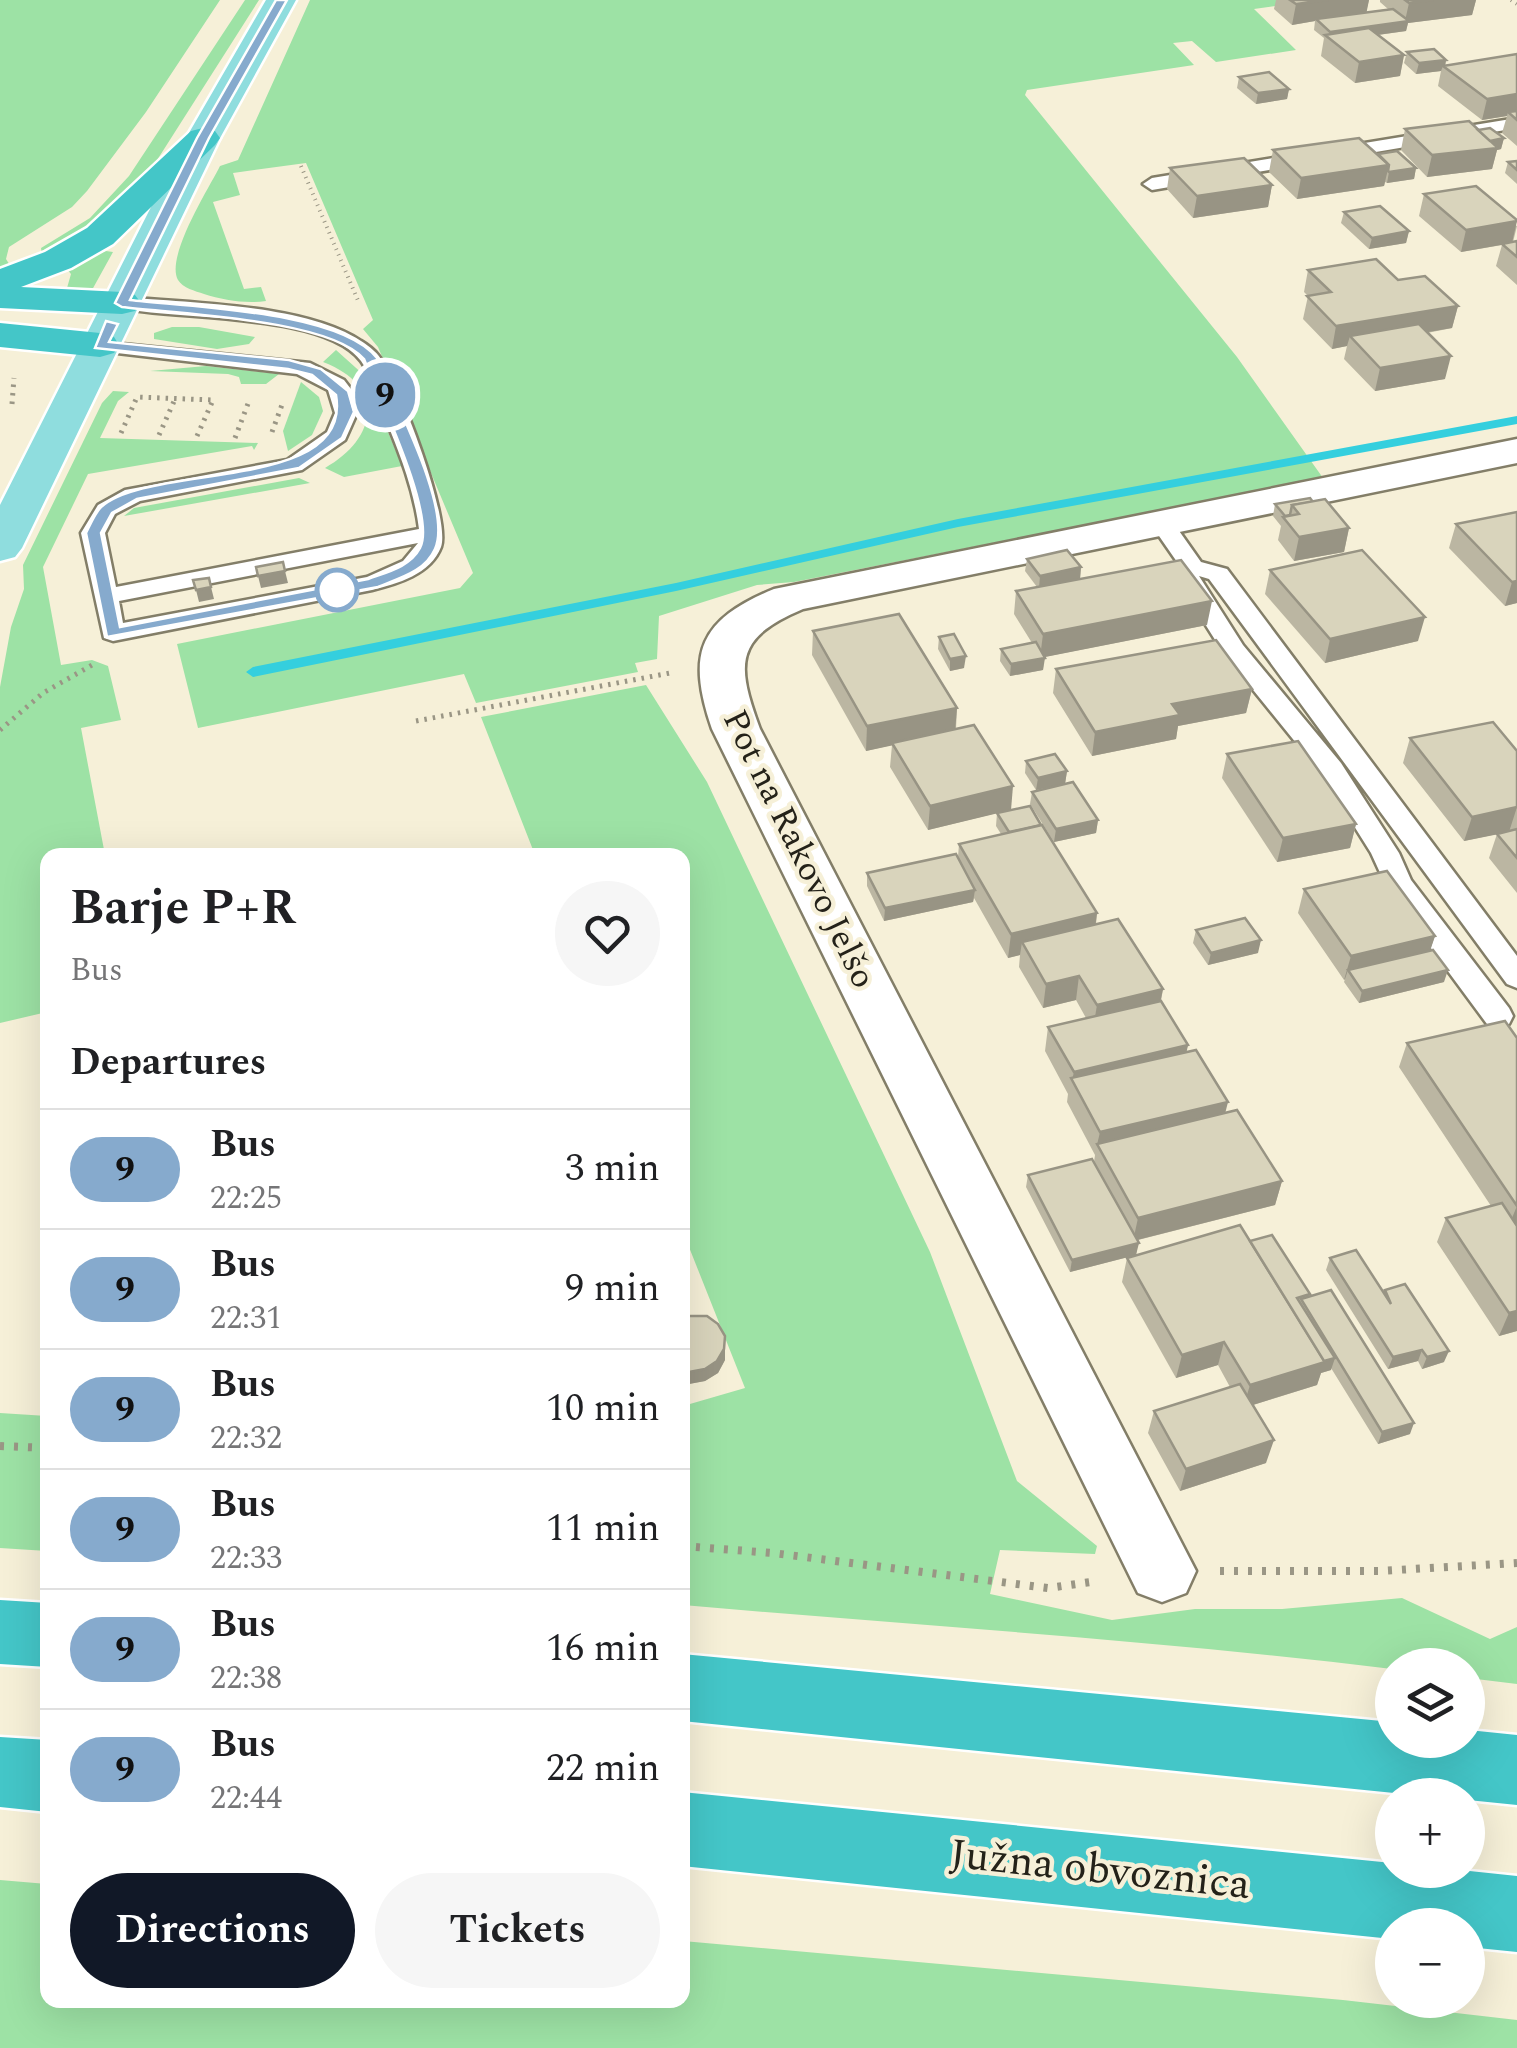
<!DOCTYPE html>
<html lang="en">
<head>
<meta charset="utf-8">
<style>
  body { margin:0; font-family:Spectral,serif; background:#f6f6f6; color:#202124; height:100vh; display:flex; flex-direction:column; font-size:38px; white-space:nowrap }
  * { box-sizing:border-box; margin:0 }
  p { font-size:32px; color:#757577 }
  .icon { flex:none; width:55px; height:55px; fill:none; stroke:currentColor; stroke-width:2; stroke-linecap:round; stroke-linejoin:round }
  .map { position:relative; flex:1; overflow:hidden }
  .drawer { position:absolute; left:40px; top:848px; width:650px; height:1160px; display:flex; flex-direction:column; background:#fff; border-radius:20px; box-shadow:0 10px 40px #0002 }
  .drawer>* { flex:none }
  .badge { padding:0 20px; border-radius:32px; font-size:35px; line-height:65px }
  .buttons { position:absolute; left:1375px; top:1648px; display:grid; gap:20px }
  .buttons a { display:grid; place-items:center; width:110px; height:110px; border-radius:50%; background:#fff; box-shadow:0 10px 40px #0002; font-size:50px }
  .map>.badge { position:absolute; translate:-50% -50%; box-shadow:0 0 0 5px #fff }
  h2 { padding:0 30px; font-size:38px; line-height:90px }
  .round { display:grid; place-items:center; flex:none; width:105px; height:105px; border-radius:52px; background:#f6f6f6 }
  .summary { display:flex; align-items:center; justify-content:space-between; height:170px; padding:0 30px }
  h1 { font-size:48px; font-weight:700; line-height:75px }
  .action { display:flex; gap:20px; margin-top:auto; padding:20px 30px }
  .action a { flex:1; height:115px; border-radius:60px; background:#111827; color:#fff; font-size:40px; font-weight:700; line-height:115px; text-align:center }
  .action a+a { background:#f6f6f6; color:#202124 }
  ul { padding:0; list-style:none }
  li { display:flex; align-items:center; gap:30px; height:120px; padding:0 30px; border-top:2px solid #e0e0e0 }
  li div { flex:1 }
  li b { display:block; font-size:38px }
  li em { font-style:normal }
  li .badge { min-width:110px; font-weight:700; text-align:center }
  .map>svg:first-child { display:block }
</style>
</head>
<body>
<div class="map">
<svg width="1517" height="2048" viewBox="0 0 1517 2048">
  <rect width="100%" height="100%" fill="#f6f0d8"/>
  <g fill="#9de2a5">
    <polygon points="0,0 220,0 146,112 87,191 72,207 9,247 6,259 11,267 0,270"/>
    <polygon points="245,0 259,0 145,179 104,220 42,255 41,248 90,218 129,176"/>
    <path d="M310,0H1320L1254,9L1296,50L1216,62L1192,41L1173,43L1194,65L1027,90L1025,95L1237,357L1323,478L794,582L757,585L659,616L657,659L635,663L638,672L476,703L464,674L198,728L177,644L460,588L473,573L378,347L363,329L373,320L306,163L233,173L240,195L213,202L244,289L261,287L266,301C246,304 223,300 204,294C195,291 183,288 178,280C165,257 209,188 220,166L238,160Z"/>
    <polygon points="106,251 113,252 92,290 67,288 71,274 65,267"/>
    <polygon points="172,327 199,327 255,337 249,344 217,349 154,339 154,333"/>
    <path d="M336,350L365,376L402,466L344,477L325,468C378,438 386,386 323,362Z"/>
    <polygon points="206,366 279,374 266,384 241,384 239,377 228,374 150,371"/>
    <polygon points="301,382 319,397 323,411 312,435 288,451 283,431"/>
    <polygon points="113,391 129,392 118,401 100,438 258,443 254,450 252,446 88,474 43,567 61,665 92,660 108,666 121,720 81,728 105,855 48,855 47,1012 0,1023 0,687 11,627 24,589 23,565 102,403"/>
    <polygon points="299,478 310,483 124,516 134,508"/>
    <path d="M646,685L707,782L930,1252L1017,1481L1097,1546L1095,1554L1000,1550L990,1594L1112,1620L1195,1609H1282L1402,1598L1490,1639L1517,1627V1684L1468,1678V1665H1392V1669C1157,1640 919,1626 683,1605V1406L745,1388L683,1232L682,855H535L481,717Z"/>
    <polygon points="0,1413 47,1416 47,1551 0,1548"/>
    <polygon points="0,1880 47,1884 48,2000 682,2000 683,1941 1343,2000 1517,2020 1517,2048 0,2048"/>
  </g>
  <g fill="none" stroke-linecap="round" stroke-linejoin="round">
    <polygon fill="#34cfde" fill-rule="evenodd" points="1517,416 1517,424 958,527 676,591 253,677 246,672 253,667 676,583 958,519"/>
    <g stroke="#837e68" stroke-width="5">
      <g id="lane">
        <polygon points="1517,118 1517,128 1152,190 1143,184 1152,178"/>
        <path d="M122,297C188,303 306,304 361,341C366,344 374,350 378,355C399,381 451,519 441,547C431,574 397,584 372,590L113,641L104,638L81,533L98,505L125,490L287,460L327,432L335,413L328,390L297,374L100,351L93,349L89,345L93,341L310,363L344,380L354,393L357,413L345,440L302,470L140,501L115,514L105,533L116,587L419,529C414,490 400,454 385,418C378,401 372,376 361,361C323,311 173,321 115,307L112,303ZM418,543L403,561L367,577L123,623L119,601Z"/>
        <polygon points="1162,516 1170,518 1201,562 1227,569 1517,956 1517,988 1507,984 1209,579 1199,576 1243,645 1341,763 1399,853 1411,880 1509,1008 1513,1016 1509,1024 1498,1027 1487,1024 1388,890 1371,853 1322,775 1224,654 1176,578 1184,572 1150,523"/>
      </g>
    </g>
    <g stroke="#837e68" stroke-width="5">
      <path id="street" d="M1517,439V463L803,609C734,638 736,664 760,729L1196,1571L1186,1593L1162,1602L1138,1593L712,729C686,653 699,620 774,589Z"/>
    </g>
    <g stroke="#fff" stroke-width="5">
      <polygon id="primary" points="266,0 296,0 220,138 22,548 15,557 0,561 0,505 186,138"/>
    </g>
    <g stroke="#fff" stroke-width="5">
      <g id="highway">
        <polygon points="203,128 215,131 220,138 215,145 113,244 71,268 21,287 122,292 135,295 141,303 135,311 122,314 0,308 0,269 45,252 87,228 191,131"/>
        <polygon points="0,323 100,333 114,337 119,345 114,353 100,357 0,347"/>
        <polygon points="0,1600 48,1603 48,1667 0,1664"/>
        <polygon points="682,1654 1392,1722 1392,1740 1468,1740 1468,1730 1517,1735 1517,1805 1468,1800 1468,1795 1414,1795 682,1721"/>
        <polygon points="0,1737 48,1740 48,1812 0,1807"/>
        <polygon points="682,1792 1392,1863 1392,1870 1460,1870 1517,1876 1517,1952 1468,1947 1468,1925 1392,1925 1392,1939 682,1866"/>
      </g>
    </g>
    <g stroke="#9a9685" stroke-width="4" stroke-dasharray="1 5" stroke-linecap="butt">
      <polyline points="1511,0 1517,4"/>
      <polyline points="301,166 359,303"/>
    </g>
    <g stroke="#9a9685" stroke-width="5" stroke-dasharray="2.5 6" stroke-linecap="butt">
      <polyline points="12,404 14,378"/>
      <polyline points="272,432 283,402"/>
      <polyline points="121,433 137,397 212,400"/>
      <polyline points="159,435 175,399"/>
      <polyline points="197,436 213,400"/>
      <polyline points="235,438 249,401"/>
      <polyline points="416,721 670,673"/>
      <polyline points="0,730 43,693 92,665"/>
    </g>
    <g stroke="#9a9685" stroke-width="8" stroke-dasharray="4 10" stroke-linecap="butt">
      <polyline points="0,1446 48,1448"/>
      <polyline points="682,1546 773,1553 1048,1588 1098,1581"/>
      <polyline points="1220,1571 1378,1571 1517,1563"/>
    </g>
    <use href="#lane" fill="#fff" fill-rule="evenodd"/>
    <use href="#street" fill="#fff" fill-rule="evenodd"/>
    <use href="#primary" fill="#8fddde" fill-rule="evenodd"/>
    <use href="#highway" fill="#44c6c8" fill-rule="evenodd"/>
  </g>
  <g fill="#bbb6a2">
    <polygon points="1276,0 1369,0 1366,12 1388,9 1380,2 1380,0 1476,0 1472,15 1408,23 1406,31 1378,35 1404,55 1400,76 1355,83 1321,56 1324,38 1314,30 1315,21 1292,25 1274,9"/>
    <polygon points="1407,52 1446,60 1445,65 1517,54 1517,146 1502,133 1507,116 1482,120 1438,86 1441,71 1416,74 1404,63"/>
    <polygon points="1239,77 1289,89 1287,99 1256,104 1237,88"/>
    <polygon points="1405,129 1478,130 1504,138 1501,149 1497,150 1492,169 1427,177 1401,150"/>
    <polygon points="1273,150 1378,154 1416,168 1414,179 1387,183 1385,182 1384,186 1297,199 1269,172"/>
    <polygon points="1517,161 1517,184 1505,173 1508,162"/>
    <polygon points="1170,168 1272,185 1268,207 1193,218 1167,189"/>
    <polygon points="1424,194 1517,226 1513,242 1517,241 1517,285 1496,266 1502,245 1461,252 1419,216"/>
    <polygon points="1344,212 1409,231 1406,243 1369,249 1341,223"/>
    <polygon points="1308,270 1398,280 1458,306 1452,328 1427,333 1445,379 1375,391 1344,359 1347,346 1332,349 1303,319 1308,296 1304,292"/>
    <polygon points="1313,502 1349,528 1344,552 1294,561 1278,540 1281,526 1273,516 1275,504"/>
    <polygon points="1517,512 1517,603 1505,606 1449,548 1456,524"/>
    <polygon points="1027,559 1081,567 1080,579 1207,625 1044,657 1043,670 1010,676 1000,661 1001,649 1032,643 1014,614 1016,591 1037,587 1025,571"/>
    <polygon points="1270,570 1418,641 1325,663 1265,594"/>
    <polygon points="813,631 957,708 956,729 1011,810 1097,913 1096,924 1163,989 1161,1001 1188,1045 1186,1052 1225,1113 1282,1181 1275,1205 1138,1240 1136,1255 1070,1272 1026,1187 1028,1175 1094,1162 1095,1155 1067,1102 1068,1094 1045,1051 1048,1027 1086,1018 1076,1000 1043,1008 1019,967 1020,955 1008,958 974,898 973,902 884,921 867,886 867,873 958,857 959,844 1001,834 996,826 997,813 928,830 890,767 892,745 866,751 812,655"/>
    <polygon points="939,637 964,668 950,671 938,649"/>
    <polygon points="1056,669 1252,689 1246,713 1178,726 1176,739 1092,756 1053,693"/>
    <polygon points="1410,738 1517,751 1517,893 1489,858 1497,834 1464,841 1403,763"/>
    <polygon points="1227,754 1356,824 1350,848 1277,862 1222,778"/>
    <polygon points="1026,761 1067,771 1065,784 1036,790 1025,773"/>
    <polygon points="1032,792 1098,820 1096,833 1054,842 1030,804"/>
    <polygon points="1304,889 1435,936 1430,950 1444,982 1359,1003 1344,982 1345,979 1344,980 1298,913"/>
    <polygon points="1196,930 1258,953 1208,965 1193,943"/>
    <polygon points="1517,1038 1517,1331 1499,1336 1437,1242 1446,1218 1491,1206 1399,1067 1407,1043"/>
    <polygon points="1250,1241 1310,1294 1309,1296 1410,1434 1378,1444 1331,1368 1331,1370 1321,1373 1317,1385 1253,1405 1266,1463 1180,1491 1148,1433 1154,1411 1230,1387 1218,1365 1176,1378 1122,1282 1127,1258"/>
    <polygon points="1330,1258 1384,1293 1385,1290 1444,1362 1422,1369 1418,1361 1388,1369 1326,1270"/>
    <polygon points="682,1316 725,1348 725,1360 718,1373 705,1381 689,1384 682,1381"/>
  </g>
  <g fill="#989484">
    <polygon points="1328,0 1369,0 1366,15 1316,19 1315,21 1292,25 1296,4"/>
    <polygon points="1433,0 1476,0 1472,15 1408,23 1406,31 1333,41 1329,38 1330,32 1405,21 1409,3"/>
    <polygon points="1404,55 1400,76 1355,83 1359,62"/>
    <polygon points="1446,60 1445,67 1443,66 1441,71 1416,74 1419,63"/>
    <polygon points="1289,89 1287,99 1256,104 1258,93"/>
    <polygon points="1517,94 1517,114 1508,112 1507,116 1482,120 1487,99"/>
    <polygon points="1504,138 1501,149 1497,150 1492,169 1427,177 1432,155"/>
    <polygon points="1389,165 1384,186 1297,199 1301,178"/>
    <polygon points="1416,168 1414,179 1387,183 1389,172"/>
    <polygon points="1272,185 1268,207 1193,218 1197,196"/>
    <polygon points="1517,221 1512,243 1461,252 1466,230"/>
    <polygon points="1409,231 1406,243 1369,249 1372,238"/>
    <polygon points="1458,306 1452,328 1357,344 1350,336 1347,346 1332,349 1336,326"/>
    <polygon points="1451,356 1445,379 1375,391 1380,368"/>
    <polygon points="1349,528 1344,552 1294,561 1299,537"/>
    <polygon points="1081,567 1080,579 1039,588 1040,576"/>
    <polygon points="285,571 288,583 261,588 258,576"/>
    <polygon points="1517,581 1517,603 1505,606 1512,582"/>
    <polygon points="211,587 214,599 199,602 196,590"/>
    <polygon points="1212,601 1207,625 1040,658 1043,634"/>
    <polygon points="1425,617 1418,641 1325,663 1330,639"/>
    <polygon points="966,656 964,668 950,671 950,659"/>
    <polygon points="1045,658 1043,670 1010,676 1011,664"/>
    <polygon points="1252,689 1246,713 1178,726 1176,739 1092,756 1095,732 1172,704"/>
    <polygon points="957,708 955,732 866,751 867,726"/>
    <polygon points="1067,771 1065,784 1036,790 1038,778"/>
    <polygon points="1013,786 1011,810 928,830 930,806"/>
    <polygon points="1517,807 1509,832 1464,841 1472,817"/>
    <polygon points="1098,820 1096,833 1054,842 1056,829"/>
    <polygon points="1356,824 1350,848 1277,862 1283,838"/>
    <polygon points="975,890 973,902 884,921 885,908"/>
    <polygon points="1097,913 1094,937 1022,942 1020,955 1008,958 1011,934"/>
    <polygon points="1435,936 1427,960 1348,970 1345,979 1344,980 1351,956"/>
    <polygon points="1261,940 1258,953 1208,965 1211,953"/>
    <polygon points="1448,970 1444,982 1359,1003 1362,991"/>
    <polygon points="1079,976 1076,1000 1043,1008 1046,984"/>
    <polygon points="1163,989 1158,1013 1093,1029 1097,1005"/>
    <polygon points="1188,1045 1183,1069 1072,1080 1074,1072"/>
    <polygon points="1228,1102 1222,1126 1097,1145 1100,1132"/>
    <polygon points="1282,1181 1275,1205 1133,1241 1138,1218"/>
    <polygon points="1517,1206 1517,1227 1507,1230"/>
    <polygon points="1139,1243 1136,1255 1070,1272 1072,1260"/>
    <polygon points="1517,1311 1517,1331 1499,1336 1509,1313"/>
    <polygon points="725,1336 725,1360 718,1373 705,1381 689,1384 689,1372"/>
    <polygon points="1224,1342 1218,1365 1176,1378 1182,1355"/>
    <polygon points="1422,1350 1418,1361 1388,1369 1393,1357"/>
    <polygon points="1449,1351 1444,1362 1422,1369 1427,1357"/>
    <polygon points="1335,1358 1331,1370 1321,1373 1317,1385 1243,1408 1250,1385"/>
    <polygon points="1414,1423 1410,1434 1378,1444 1382,1432"/>
    <polygon points="1274,1440 1266,1463 1180,1491 1186,1469"/>
  </g>
  <g fill="#d9d4bc" stroke="#989484" stroke-width="2.5">
    <polygon points="1290,0 1328,0 1296,4"/>
    <polygon points="1405,0 1433,0 1409,3"/>
    <polygon points="1393,9 1409,21 1330,32 1316,19"/>
    <polygon points="1369,28 1404,55 1359,62 1325,35"/>
    <polygon points="1434,49 1446,60 1419,63 1407,52"/>
    <polygon points="1517,54 1517,94 1487,99 1443,66"/>
    <polygon points="1269,72 1289,89 1258,93 1239,77"/>
    <polygon points="1517,111 1517,120 1508,112"/>
    <polygon points="1469,121 1498,148 1432,155 1405,129"/>
    <polygon points="1490,128 1504,138 1490,141 1478,130"/>
    <polygon points="1359,138 1389,165 1301,178 1273,150"/>
    <polygon points="1397,151 1416,168 1389,172 1388,171 1389,165 1378,154"/>
    <polygon points="1244,158 1272,185 1197,196 1170,168"/>
    <polygon points="1517,161 1517,170 1508,162"/>
    <polygon points="1476,186 1517,220 1517,221 1466,230 1424,194"/>
    <polygon points="1380,206 1409,231 1372,238 1344,212"/>
    <polygon points="1517,241 1517,257 1502,244"/>
    <polygon points="1376,259 1398,280 1425,276 1458,306 1336,326 1307,296 1331,292 1308,270"/>
    <polygon points="1419,324 1451,356 1380,368 1350,336"/>
    <polygon points="1310,498 1313,502 1292,505 1290,515 1285,516 1275,504"/>
    <polygon points="1325,499 1349,528 1299,537 1283,517 1299,514 1292,505"/>
    <polygon points="1517,512 1517,581 1512,582 1456,524"/>
    <polygon points="1067,550 1081,567 1040,576 1027,559"/>
    <polygon points="1362,550 1425,617 1330,639 1270,570"/>
    <polygon points="1181,560 1212,601 1043,634 1016,591"/>
    <polygon points="283,562 285,571 258,576 256,567"/>
    <polygon points="209,578 211,587 196,590 193,580"/>
    <polygon points="899,614 957,708 867,726 813,631"/>
    <polygon points="954,634 966,656 950,659 939,637"/>
    <polygon points="1216,640 1252,689 1172,704 1180,715 1095,732 1056,669"/>
    <polygon points="1036,642 1045,658 1011,664 1001,649"/>
    <polygon points="1493,722 1517,751 1517,807 1472,817 1410,738"/>
    <polygon points="974,725 1013,786 930,806 892,743"/>
    <polygon points="1298,741 1356,824 1283,838 1227,754"/>
    <polygon points="1055,754 1067,771 1038,778 1026,761"/>
    <polygon points="1073,782 1098,820 1056,829 1032,792"/>
    <polygon points="1030,806 1041,825 1009,832 997,813"/>
    <polygon points="1042,825 1097,913 1011,934 959,844"/>
    <polygon points="1517,829 1517,858 1497,834"/>
    <polygon points="956,854 975,890 885,908 867,873"/>
    <polygon points="1387,871 1435,936 1351,956 1304,889"/>
    <polygon points="1245,918 1261,940 1211,953 1196,930"/>
    <polygon points="1118,919 1163,989 1097,1005 1079,976 1046,984 1022,942"/>
    <polygon points="1433,950 1448,970 1362,991 1348,970"/>
    <polygon points="1161,1001 1188,1045 1074,1072 1048,1027"/>
    <polygon points="1505,1021 1517,1038 1517,1206 1407,1043"/>
    <polygon points="1196,1050 1228,1102 1100,1132 1071,1078"/>
    <polygon points="1237,1110 1282,1181 1138,1218 1097,1144"/>
    <polygon points="1092,1159 1139,1243 1072,1260 1028,1175"/>
    <polygon points="1502,1203 1517,1226 1517,1311 1509,1313 1446,1218"/>
    <polygon points="1240,1225 1325,1362 1250,1385 1224,1342 1182,1355 1127,1258"/>
    <polygon points="1272,1235 1310,1294 1297,1298 1335,1358 1324,1361 1250,1241"/>
    <polygon points="1356,1250 1391,1304 1385,1290 1405,1284 1449,1351 1427,1357 1422,1350 1393,1357 1330,1258"/>
    <polygon points="1331,1290 1414,1423 1382,1432 1301,1299"/>
    <polygon points="682,1316 707,1316 718,1324 725,1336 724,1349 717,1361 705,1369 689,1372 682,1370"/>
    <polygon points="1240,1384 1274,1440 1186,1469 1154,1411"/>
  </g>
  <path fill="#86aacd" stroke="#fff" stroke-width="2.5" d="M276,0H287L209,138L130,300C191,307 340,311 377,358C394,400 453,509 435,549C425,572 399,578 378,587L107,637L86,533C90,525 95,513 101,507C150,462 353,493 336,395L312,375L288,369L95,348L106,321L118,324L109,342L289,360L321,369L348,391L354,412L342,438L299,468L137,499L112,513L101,533L120,627L368,579C387,572 410,567 420,548C437,516 378,395 364,359C329,319 178,314 122,307L115,303L197,138Z"/>
  <circle fill="#fff" stroke="#86aacd" stroke-width="5" cx="337" cy="590" r="20"/>
  <g text-anchor="middle" dominant-baseline="central" stroke-width="9" stroke-linejoin="round" paint-order="stroke">
    <g font-size="35" fill="#242219" stroke="#f6f0d8">
      <text transform="translate(799 849) rotate(64)">Pot na Rakovo Jelšo</text>
    </g>
    <g font-size="42" fill="#242219" stroke="#f6f0d8">
      <text transform="translate(1100 1870) rotate(6)">Južna obvoznica</text>
    </g>
  </g>
</svg>
<div class="buttons">
<a><svg class="icon" aria-label="layers" viewBox="0 0 24 24"><path d="M12 4l9 5-9 5-9-5zM3 14l9 5 9-5"/></svg></a>
<a>+</a>
<a>−</a>
</div>
<b class="badge" style="left:385px;top:395px;background:#86aacd;color:#111">9</b>
<section class="drawer">
<div class="summary"><div><h1>Barje P+R</h1><p>Bus</p></div><a class="round"><svg class="icon" aria-label="heart" viewBox="0 0 24 24"><path d="M12 20l-8-8c-3-5 5-10 8-4 3-6 11-1 8 4z"/></svg></a></div>
<h2>Departures</h2>
<ul>
<li><span class="badge" style="background:#86aacd;color:#111">9</span><div><b>Bus</b><p>22:25</p></div><em>3 min</em></li>
<li><span class="badge" style="background:#86aacd;color:#111">9</span><div><b>Bus</b><p>22:31</p></div><em>9 min</em></li>
<li><span class="badge" style="background:#86aacd;color:#111">9</span><div><b>Bus</b><p>22:32</p></div><em>10 min</em></li>
<li><span class="badge" style="background:#86aacd;color:#111">9</span><div><b>Bus</b><p>22:33</p></div><em>11 min</em></li>
<li><span class="badge" style="background:#86aacd;color:#111">9</span><div><b>Bus</b><p>22:38</p></div><em>16 min</em></li>
<li><span class="badge" style="background:#86aacd;color:#111">9</span><div><b>Bus</b><p>22:44</p></div><em>22 min</em></li>
</ul>
<div class="action"><a>Directions</a><a>Tickets</a></div>
</section>
</div>
</body>
</html>
